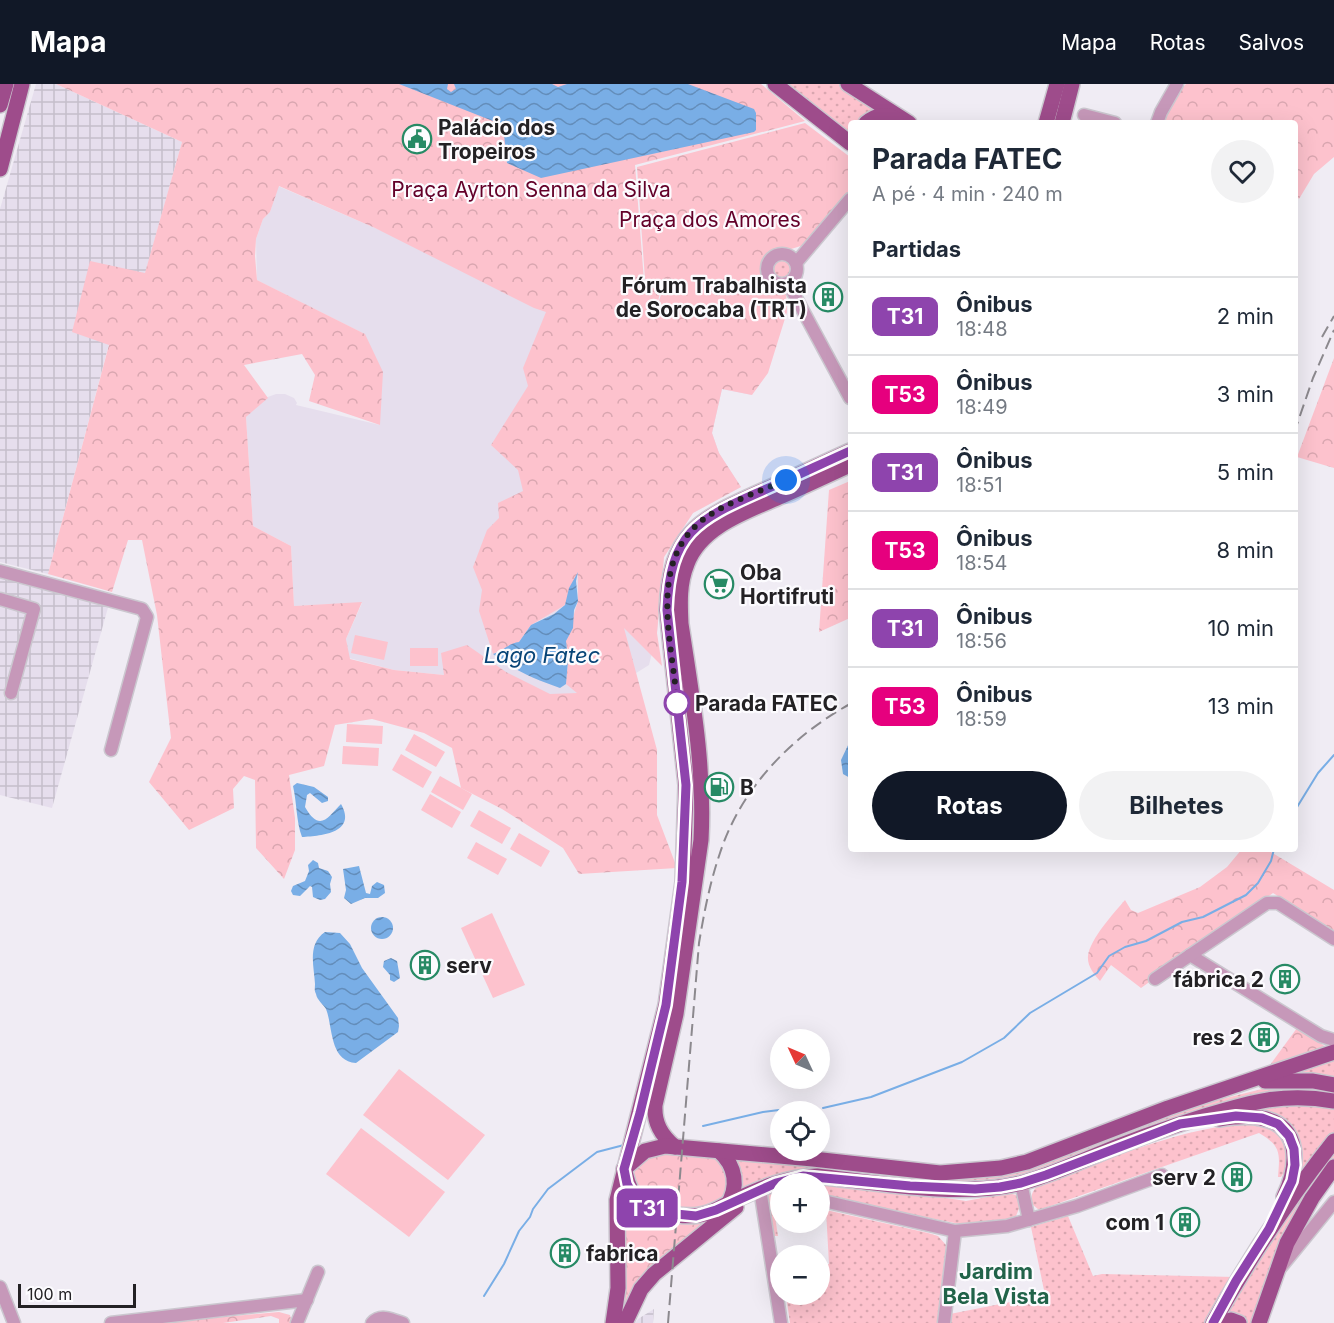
<!DOCTYPE html>
<html lang="pt">
<head>
<meta charset="utf-8">
<style>
  body { margin:0; font-family:Inter,sans-serif; background:#f2f2f3; color:#1f2937; height:100vh; display:flex; flex-direction:column; font-size:22px; white-space:nowrap }
  * { box-sizing:border-box; margin:0 }
  p { font-size:20px; color:#747a83 }
  .icon { flex:none; width:33px; height:33px; fill:none; stroke:currentColor; stroke-width:2; stroke-linecap:round; stroke-linejoin:round }
  .map { position:relative; flex:1; overflow:hidden }
  .panel { position:absolute; left:848px; top:36px; width:450px; height:732px; display:flex; flex-direction:column; background:#fff; border-radius:6px; box-shadow:0 6px 24px #0002 }
  .panel>* { flex:none }
  .badge { padding:0 12px; border-radius:9px; font-size:21px; line-height:39px }
  .needle { width:39px; rotate:314deg }
  .tools { position:absolute; left:770px; top:945px; display:grid; gap:12px }
  .tools a { display:grid; place-items:center; width:60px; height:60px; border-radius:50%; background:#fff; box-shadow:0 6px 24px #0002; font-size:30px }
  .scale { position:absolute; left:18px; bottom:15px; width:118px; box-sizing:border-box; padding-left:6px; border:3px solid #232124; border-top:0; font-size:16px; line-height:21px; white-space:nowrap; color:#232124; -webkit-text-stroke:4px #fcfbfe; paint-order:stroke }
  .you { position:absolute; width:30px; height:30px; margin:-15px; border:4px solid #fff; border-radius:50%; background:#1a73e8; box-shadow:0 0 0 9px #1a73e833 }
  .map>.badge { position:absolute; translate:-50% -50%; box-shadow:0 0 0 3px #fff }
  h2 { padding:0 24px; font-size:22px; line-height:54px }
  .round { display:grid; place-items:center; flex:none; width:63px; height:63px; border-radius:32px; background:#f2f2f3 }
  .headline { display:flex; align-items:center; justify-content:space-between; height:102px; padding:0 24px }
  h1 { font-size:28px; font-weight:700; line-height:45px }
  .primary-button { display:flex; gap:12px; margin-top:auto; padding:12px 24px }
  .primary-button a { flex:1; height:69px; border-radius:36px; background:#111827; color:#fff; font-size:24px; font-weight:700; line-height:69px; text-align:center }
  .primary-button a+a { background:#f2f2f3; color:#1f2937 }
  ul { padding:0; list-style:none }
  li { display:flex; align-items:center; gap:18px; height:78px; padding:0 24px; border-top:2px solid #e0e1e3 }
  li div { flex:1 }
  li b { display:block; font-size:22px }
  li em { font-style:normal }
  li .badge { min-width:66px; font-weight:700; text-align:center }
  header { display:flex; align-items:center; gap:36px; box-sizing:border-box; height:84px; padding:0 30px; background:#111827; color:#fff }
  header strong { font-size:28px }
  nav { display:flex; gap:33px; margin-inline-start:auto; font-size:21px }
  .map>svg:first-child { display:block }
</style>
</head>
<body>
<header>
<strong>Mapa</strong>
<nav><a>Mapa</a><a>Rotas</a><a>Salvos</a></nav>
</header>
<div class="map">
<svg width="1334" height="1239" viewBox="0 0 1334 1239">
  <defs>
    <pattern id="industrial-grid" width="8" height="8" patternUnits="userSpaceOnUse" patternTransform="scale(1.5)"><rect width="8" height="8" fill="#e6deed"/><path d="M0 4h8M4 0v8" fill="none" stroke="#c5becb"/></pattern>
    <pattern id="grass-dots" width="8" height="8" patternUnits="userSpaceOnUse" patternTransform="scale(1.5)"><rect width="8" height="8" fill="#fdc2cd"/><path d="M2 2h.1M6 6h.1" fill="none" stroke="#d9a6b0" stroke-width="1.8" stroke-linecap="round"/></pattern>
    <pattern id="forest-crowns" width="20" height="18" patternUnits="userSpaceOnUse" patternTransform="scale(1.5)"><rect width="20" height="18" fill="#fdc2cd"/><path d="M2 6a3 3 0 1 1 6 0M12 15a3 3 0 1 1 6 0" fill="none" stroke="#d9a6b0"/></pattern>
    <pattern id="water-waves" width="16" height="10" patternUnits="userSpaceOnUse" patternTransform="scale(1.5)"><rect width="16" height="10" fill="#79aee6"/><path d="M0 5q4-4 8 0t8 0" fill="none" stroke="#638dba"/></pattern>
  </defs>
  <rect width="100%" height="100%" fill="#f0ecf4"/>
  <polygon fill="#e6deed" points="278,102 375,144 650,253 752,311 722,305 712,349 719,369 741,403 693,429 664,473 657,549 649,581 633,591 536,637 444,591 394,586 349,574 346,555 362,519 294,522 291,462 253,442 246,333 265,314 276,310 285,310 294,314 297,319 296,321 380,341 365,250 257,196 256,155 263,135 270,128"/>
  <g fill="url(#industrial-grid)">
    <polygon points="36,0 56,0 182,58 145,190 90,178 109,260 48,490 0,478 0,125"/>
    <polygon points="0,491 109,520 52,724 0,711"/>
    <polygon points="654,1225 653,1239 635,1239 638,1235"/>
  </g>
  <g fill="url(#grass-dots)">
    <polygon points="783,0 839,0 877,24 860,39 850,39 850,54"/>
    <circle cx="782" cy="185" r="12"/>
    <polygon points="1334,975 1334,998 1274,995"/>
    <path d="M1303,1002L1334,1005V1013L1299,1009L1041,1087L991,1099H914V1092C946,1093 977,1095 1009,1089L1206,1019L1262,1005Z"/>
    <polygon points="1308,1020 1334,1023 1334,1050 1294,1106 1301,1070 1252,1025"/>
    <path d="M1238,1040C1274,1042 1283,1040 1290,1079L1281,1093H1278C1280,1069 1281,1062 1259,1049L1039,1126L1032,1120C1030,1109 1034,1104 1043,1098C1105,1077 1173,1047 1238,1040Z"/>
    <polygon points="1334,1067 1334,1078 1254,1239 1248,1239 1243,1235 1221,1231 1261,1166"/>
    <polygon points="735,1073 909,1091 908,1099 824,1088 739,1112 741,1094"/>
    <polygon points="819,1100 867,1102 966,1117 1008,1109 1016,1111 1020,1115 1020,1122 1016,1132 1009,1135 960,1140 819,1112"/>
    <polygon points="780,1105 780,1115 773,1120 778,1152 773,1152 767,1115 768,1110"/>
    <polygon points="826,1126 928,1149 938,1152 946,1161 937,1239 790,1239 786,1211 819,1210 819,1183 829,1180"/>
    <polygon points="1068,1132 1093,1192 1102,1190 1235,1193 1208,1239 949,1239 950,1230 1045,1211 1031,1143"/>
  </g>
  <g fill="url(#forest-crowns)" fill-rule="evenodd">
    <path d="M56,0H761L805,37L635,81L644,197L660,209L653,237L662,207L645,195L637,83L805,39L850,73V110L807,160L769,172C762,185 765,193 776,203H786L787,228L768,289L752,311L722,305L712,349L719,369L741,403L693,429L664,473L657,549L662,582L624,544L657,666V731L677,784L579,790L563,764L502,725L461,704L452,664L424,649L372,635L335,641L324,682L289,691L295,734V766L284,795L256,764L255,696L244,692L233,705L234,724L189,746L149,698L171,654L157,531L142,456H128L112,508L48,490L109,261L72,248L90,177L145,189L182,58ZM279,102L375,144L534,224L546,228L523,284L528,302L491,361L518,386L523,407L498,419L499,434L487,446L473,483L482,506L479,527L493,570L519,558L531,541L565,521L578,490V517L566,557L568,576L566,600L577,609L550,610L506,588L467,561L441,569L444,591L394,586L350,575L346,555L362,518L294,522L291,462L253,442L246,333L268,314L244,281L302,270L315,291L309,317L380,341L383,288L365,250L257,196L255,172L256,155L263,135L270,128Z"/>
    <polygon points="1186,0 1334,0 1334,73 1314,90 1299,115 1295,109 1294,39 1163,39 1176,11"/>
    <polygon points="1334,274 1334,384 1297,373"/>
    <polygon points="850,397 850,534 819,548 829,406"/>
    <path d="M1242,765H1266L1334,806V847L1273,809L1141,904L1111,881L1100,897C1094,890 1087,882 1088,872C1090,855 1114,829 1125,816L1131,826L1138,829L1200,803L1227,783Z"/>
    <polygon points="1297,944 1326,963 1322,967 1277,983 1270,981"/>
    <path d="M657,1067L710,1073L719,1077L729,1096L724,1112L717,1120L699,1126H661L642,1116C630,1084 629,1088 657,1067Z"/>
    <polygon points="623,1104 630,1116 712,1134 622,1239"/>
    <polygon points="279,1228 290,1231 292,1239 279,1239 279,1235 271,1232 223,1239 158,1239"/>
  </g>
  <g fill="#fdc2cd">
    <polygon points="355,551 388,558 384,576 351,569"/>
    <rect x="410" y="564" width="28" height="18"/>
    <polygon points="347,640 383,642 382,660 346,658"/>
    <polygon points="414,650 445,668 436,683 405,666"/>
    <polygon points="343,662 379,664 378,682 342,680"/>
    <polygon points="401,670 432,688 423,704 392,686"/>
    <polygon points="440,692 472,710 463,726 431,708"/>
    <polygon points="430,710 461,728 452,744 421,726"/>
    <polygon points="479,726 511,744 502,760 470,742"/>
    <polygon points="519,749 550,767 541,783 510,765"/>
    <polygon points="476,758 507,775 498,791 467,774"/>
    <polygon points="492,829 525,901 493,914 461,844"/>
    <polygon points="399,985 485,1051 448,1096 363,1031"/>
    <polygon points="361,1044 445,1108 409,1153 326,1090"/>
  </g>
  <g fill="url(#water-waves)">
    <polygon points="399,0 448,0 447,5 451,8 456,5 454,0 552,0 558,3 567,0 688,0 754,25 756,29 756,46 754,48 541,94 507,79 503,41"/>
    <path d="M578,488L576,497L578,517L574,526L573,544L566,557L568,576L566,600L560,604C536,596 513,586 493,570C503,567 509,559 519,558L531,541L554,530L565,521L569,504Z"/>
    <polygon points="850,657 850,694 843,690 841,676"/>
    <path d="M297,699L314,703L328,713V717L322,719L310,709L307,711L305,723C320,749 328,733 341,720C357,748 323,752 302,753C296,737 297,719 293,702Z"/>
    <polygon points="313,776 318,779 319,784 328,787 332,793 330,800 331,808 325,815 320,816 313,813 312,803 310,802 300,812 293,811 291,807 293,802 305,797 309,787 308,781"/>
    <polygon points="359,782 366,809 370,810 372,802 377,798 384,801 385,809 378,814 365,814 351,820 344,814 346,806 343,785"/>
    <circle cx="382" cy="844" r="11"/>
    <path d="M325,848L340,849L350,860L362,884L398,934L399,942L398,948L356,979C329,977 333,942 326,925C323,920 317,916 316,910C314,906 315,904 315,900C314,882 307,860 325,848Z"/>
    <polygon points="391,874 397,877 400,894 394,898 390,896 390,891 383,883 384,877"/>
  </g>
  <g fill="none" stroke-linecap="round" stroke-linejoin="round">
    <g stroke="#79aee6" stroke-width="2">
      <polyline points="1294,728 1318,689 1334,671"/>
      <polyline points="823,1024 871,1013 962,978 1004,954 1030,929 1097,889 1109,872 1125,863 1146,857 1182,838 1203,833 1246,811 1258,799 1271,777 1274,765"/>
      <polyline points="703,1042 763,1028 779,1026 808,1027"/>
      <polyline points="484,1212 504,1180 519,1147 530,1133 533,1125 548,1105 597,1068 624,1061"/>
    </g>
    <g stroke="#cbc7cf" stroke-width="15">
      <g id="minor">
        <polyline points="1084,31 1115,39"/>
        <polyline points="1157,39 1161,28 1177,0"/>
        <circle cx="782" cy="185" r="15"/>
        <polyline points="796,179 850,115"/>
        <polyline points="788,199 850,314"/>
        <polyline points="0,487 142,525 147,533 111,666"/>
        <polyline points="0,515 34,525 11,609"/>
        <polyline points="1190,871 1321,952 1334,956"/>
        <polyline points="1155,895 1267,819 1278,819 1334,855"/>
        <polyline points="1021,1099 1029,1136"/>
        <polyline points="760,1105 781,1239"/>
        <polyline points="819,1116 955,1147 1007,1142 1077,1122 1162,1091"/>
        <polyline points="1281,1183 1334,1118"/>
        <polyline points="0,1203 14,1239"/>
        <polyline points="111,1239 307,1216"/>
        <polyline points="297,1239 318,1188"/>
        <path d="M372,1239C381,1229 391,1236 403,1239"/>
        <polyline points="944,1239 955,1147"/>
      </g>
    </g>
    <g stroke="#cbc7cf" stroke-width="18">
      <g id="major">
        <polyline points="775,0 850,59"/>
        <polyline points="848,0 909,39"/>
        <polyline points="0,21 6,0"/>
        <path d="M866,39C877,31 884,29 896,35"/>
        <polyline points="1046,39 1057,0"/>
        <polyline points="1062,39 1072,0"/>
        <polyline points="0,85 22,0"/>
        <polyline points="1265,997 1313,997 1334,1001"/>
        <path d="M1219,1035C1232,1033 1247,1031 1261,1034C1303,1041 1298,1084 1284,1113"/>
        <path d="M675,1063C661,1051 654,1039 655,1021L676,930L701,756C705,683 692,612 681,540C680,520 679,499 687,480C701,442 748,427 782,412C805,402 828,391 850,381"/>
        <path d="M719,1067C736,1082 739,1103 727,1122"/>
        <polyline points="624,1085 645,1067 665,1062 813,1075 940,1089 1001,1084 1027,1078 1168,1024 1334,968"/>
        <path d="M625,1088C632,1119 645,1128 676,1131C685,1132 695,1133 704,1130C715,1128 724,1121 733,1117C760,1104 787,1093 817,1092C879,1099 960,1114 1021,1099C1044,1093 1067,1083 1089,1074C1127,1058 1166,1044 1205,1032C1251,1018 1285,1008 1334,1017"/>
        <path d="M613,1239L618,1204L617,1116L666,921L683,798L686,701L667,526C670,449 697,436 762,407C792,394 821,380 850,367"/>
        <polyline points="625,1239 641,1205 654,1190 736,1123"/>
        <path d="M1213,1239C1249,1175 1288,1115 1334,1057"/>
        <polyline points="1220,1239 1231,1236 1239,1239"/>
        <polyline points="1259,1239 1287,1159 1312,1114 1334,1083"/>
      </g>
    </g>
    <use href="#minor" stroke="#c698b9" stroke-width="12"/>
    <use href="#major" stroke="#9e4c8b" stroke-width="15"/>
    <g stroke="#8c898e" stroke-width="2" stroke-dasharray="12 6" stroke-linecap="butt">
      <polyline points="1322,253 1334,232"/>
      <polyline points="1294,349 1313,294 1334,246"/>
      <path d="M668,1239L699,859C704,829 710,798 720,769C741,704 792,652 850,620"/>
    </g>
  </g>
  <g fill="none" stroke-linecap="round" stroke-linejoin="round">
    <g stroke="#fff" stroke-width="14">
      <path id="line" d="M850,367C821,380 792,394 762,407C696,436 670,449 667,526L686,701L682,798L666,921L640,1029L624,1085L627,1100L634,1112L644,1122L656,1128L696,1132L716,1126L776,1099L803,1092L910,1102L975,1105L1000,1103L1021,1099L1046,1091L1180,1040L1236,1032L1262,1034L1278,1040L1289,1052L1294,1065L1295,1081L1292,1097L1269,1145L1236,1197L1213,1239"/>
    </g>
    <use href="#line" stroke="#8e44ad" stroke-width="9"/>
    <path stroke="#232124" stroke-width="6" stroke-dasharray="0 10.8" d="M677,619C673,561 648,483 699,439C721,420 759,408 786,396"/>
  </g>
  <defs>
    <g id="civic-ring" transform="scale(1.5)"><circle r="9.5" fill="#fcfbfe" stroke="#278a65" stroke-width="1.5"/><path d="M-.6-6.5H3V-4.5H.6V-3L4-1V1h2V6H-6V1h2V-1L-.6-3ZM-1.2 2.5V6h2.4V2.5Z" fill="#278a65"/></g>
    <g id="building-ring" transform="scale(1.5)"><circle r="9.5" fill="#fcfbfe" stroke="#278a65" stroke-width="1.5"/><path d="M-4-6H4V6H1V3H-1V6H-4ZM-2.5-4.3h1.7v1.8h-1.7ZM.8-4.3h1.7v1.8H.8ZM-2.5-1h1.7V.8h-1.7ZM.8-1h1.7V.8H.8Z" fill="#278a65"/></g>
    <g id="supermarket-ring" transform="scale(1.5)"><circle r="9.5" fill="#fcfbfe" stroke="#278a65" stroke-width="1.5"/><path d="M-6-5.5h2.5l.6 2H6L4.5 2H-2.5L-4.4-4H-6ZM-1.5 3.2a1.3 1.3 0 1 0 .1 0ZM3 3.2a1.3 1.3 0 1 0 .1 0Z" fill="#278a65"/></g>
    <g id="fuel-ring" transform="scale(1.5)"><circle r="9.5" fill="#fcfbfe" stroke="#278a65" stroke-width="1.5"/><path d="M-5.5-6h7V0h2V4h1.3V-2.5L3-4.5l.8-.8L6-3V5H2.5V1h-1V6h-7ZM-4.2-4.7v3.2H.2V-4.7Z" fill="#278a65"/></g>
  </defs>
  <g fill-rule="evenodd">
    <use href="#civic-ring" x="417" y="55"/>
    <use href="#building-ring" x="828" y="213"/>
    <use href="#supermarket-ring" x="719" y="500"/>
    <use href="#fuel-ring" x="719" y="703"/>
    <use href="#building-ring" x="425" y="881"/>
    <use href="#building-ring" x="1285" y="895"/>
    <use href="#building-ring" x="1264" y="953"/>
    <use href="#building-ring" x="1237" y="1093"/>
    <use href="#building-ring" x="1185" y="1138"/>
    <use href="#building-ring" x="565" y="1169"/>
  </g>
  <circle fill="#fff" stroke="#8e44ad" stroke-width="3" cx="677" cy="619" r="12"/>
  <g text-anchor="middle" dominant-baseline="central" stroke-width="4.5" stroke-linejoin="round" paint-order="stroke">
    <g font-size="21" font-weight="bold" fill="#232124" stroke="#fcfbfe" text-anchor="start">
      <text x="438" y="43">Palácio dos<tspan x="438" dy="24">Tropeiros</tspan></text>
      <text x="807" y="201" text-anchor="end">Fórum Trabalhista<tspan x="807" dy="24">de Sorocaba (TRT)</tspan></text>
      <text x="740" y="488">Oba<tspan x="740" dy="24">Hortifruti</tspan></text>
      <text x="740" y="703">B</text>
      <text x="446" y="881">serv</text>
      <text x="1264" y="895" text-anchor="end">fábrica 2</text>
      <text x="1243" y="953" text-anchor="end">res 2</text>
      <text x="1216" y="1093" text-anchor="end">serv 2</text>
      <text x="1164" y="1138" text-anchor="end">com 1</text>
      <text x="586" y="1169">fabrica</text>
    </g>
    <g font-size="21" fill="#630029" stroke="#fcfbfe">
      <text x="531" y="105">Praça Ayrton Senna da Silva</text>
      <text x="710" y="135">Praça dos Amores</text>
    </g>
    <g font-size="21" font-weight="bold" fill="#232124" stroke="#fcfbfe" text-anchor="start">
      <text x="695" y="619">Parada FATEC</text>
    </g>
    <g font-size="22" font-style="italic" fill="#074477" stroke="#fcfbfe">
      <text x="542" y="571">Lago Fatec</text>
    </g>
    <g font-size="22" font-weight="bold" fill="#216349" stroke="#fcfbfe">
      <text x="996" y="1187">Jardim<tspan x="996" dy="25">Bela Vista</tspan></text>
    </g>
  </g>
</svg>
<div class="tools">
<a><svg class="needle" viewBox="-14 -14 28 28"><path d="M0-13l5 13h-10z" fill="#e53935"/><path d="M0 13l5-13h-10z" fill="#747a83"/></svg></a>
<a><svg class="icon" aria-label="locate" viewBox="0 0 24 24"><circle cx="12" cy="12" r="6"/><path d="M12 2v4M12 18v4M2 12h4M18 12h4"/></svg></a>
<a>+</a>
<a>−</a>
</div>
<div class="scale">100 m</div>
<div class="you" style="left:786px;top:396px"></div>
<b class="badge" style="left:647px;top:1124px;background:#8e44ad;color:#fff">T31</b>
<section class="panel">
<div class="headline"><div><h1>Parada FATEC</h1><p>A pé · 4 min · 240 m</p></div><a class="round"><svg class="icon" aria-label="heart" viewBox="0 0 24 24"><path d="M12 20l-8-8c-3-5 5-10 8-4 3-6 11-1 8 4z"/></svg></a></div>
<h2>Partidas</h2>
<ul>
<li><span class="badge" style="background:#8e44ad;color:#fff">T31</span><div><b>Ônibus</b><p>18:48</p></div><em>2 min</em></li>
<li><span class="badge" style="background:#e6007e;color:#fff">T53</span><div><b>Ônibus</b><p>18:49</p></div><em>3 min</em></li>
<li><span class="badge" style="background:#8e44ad;color:#fff">T31</span><div><b>Ônibus</b><p>18:51</p></div><em>5 min</em></li>
<li><span class="badge" style="background:#e6007e;color:#fff">T53</span><div><b>Ônibus</b><p>18:54</p></div><em>8 min</em></li>
<li><span class="badge" style="background:#8e44ad;color:#fff">T31</span><div><b>Ônibus</b><p>18:56</p></div><em>10 min</em></li>
<li><span class="badge" style="background:#e6007e;color:#fff">T53</span><div><b>Ônibus</b><p>18:59</p></div><em>13 min</em></li>
</ul>
<div class="primary-button"><a>Rotas</a><a>Bilhetes</a></div>
</section>
</div>
</body>
</html>
